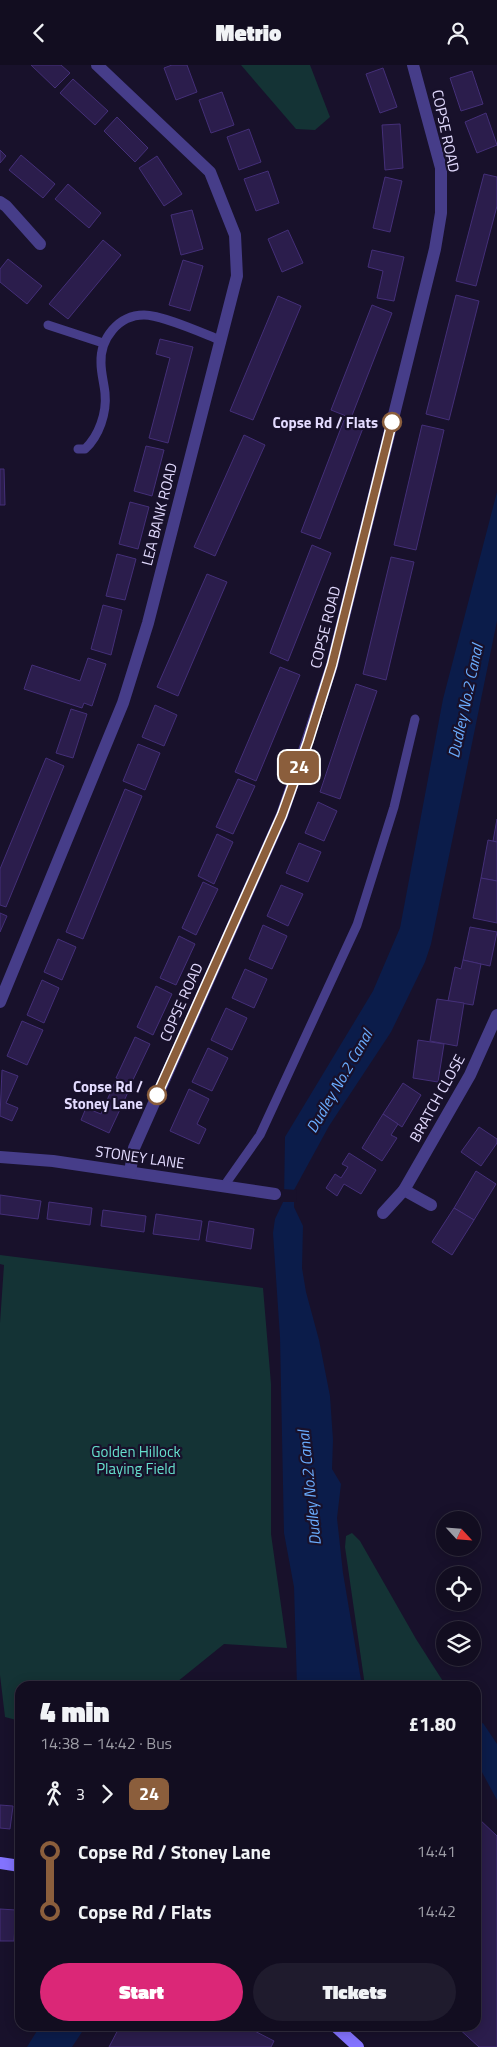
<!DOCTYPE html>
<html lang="en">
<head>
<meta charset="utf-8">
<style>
  body { margin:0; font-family:"Titillium Web",sans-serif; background:#1f1b2d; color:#f1f3f6; height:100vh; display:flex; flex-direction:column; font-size:19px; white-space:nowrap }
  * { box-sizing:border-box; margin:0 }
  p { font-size:16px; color:#9c9ca5 }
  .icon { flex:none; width:28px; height:28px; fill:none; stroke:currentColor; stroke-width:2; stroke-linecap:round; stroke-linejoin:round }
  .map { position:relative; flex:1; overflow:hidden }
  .panel { position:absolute; left:15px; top:1616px; width:466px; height:350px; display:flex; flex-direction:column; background:#120d20; border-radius:15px; box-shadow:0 2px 12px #0003,0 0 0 1px #312d3e }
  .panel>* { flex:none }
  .badge { padding:0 10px; border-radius:8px; font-size:18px; line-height:32px }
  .needle { width:32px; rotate:116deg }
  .tools { position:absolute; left:436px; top:1446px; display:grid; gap:10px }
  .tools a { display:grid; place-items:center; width:45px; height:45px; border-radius:50%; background:#120d20; box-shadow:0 2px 12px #0003,0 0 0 1px #312d3e; font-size:25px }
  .map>.badge { position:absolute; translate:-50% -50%; box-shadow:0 0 0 2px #fff }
  .legs { display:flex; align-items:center; gap:8px; height:55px; padding:0 25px; font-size:16px }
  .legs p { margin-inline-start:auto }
  .headline { display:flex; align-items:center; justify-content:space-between; height:85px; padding:0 25px }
  h1 { font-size:28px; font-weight:800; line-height:38px }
  .cta { display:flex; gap:10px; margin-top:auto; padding:10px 25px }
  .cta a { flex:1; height:58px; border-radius:30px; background:#db2777; color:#fff; font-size:20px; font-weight:800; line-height:58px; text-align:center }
  .cta a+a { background:#1f1b2d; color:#f1f3f6 }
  ul { padding:0 25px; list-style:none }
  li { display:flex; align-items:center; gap:18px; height:60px; font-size:19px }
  li i { display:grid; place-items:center; width:8px; height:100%; margin:0 6px; background:currentColor }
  li i::after { content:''; width:12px; height:12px; margin:-6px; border:4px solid; border-radius:50%; background:#120d20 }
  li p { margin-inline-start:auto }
  li:first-child i { background:linear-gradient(#0000 50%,currentColor 0) }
  li:last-child i { background:linear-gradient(currentColor 50%,#0000 0) }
  header { display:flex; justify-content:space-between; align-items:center; height:65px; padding:0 25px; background:#120d20; font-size:22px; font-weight:800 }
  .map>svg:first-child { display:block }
</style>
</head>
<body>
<header><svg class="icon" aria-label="back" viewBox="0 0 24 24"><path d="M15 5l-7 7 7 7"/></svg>Metrio<svg class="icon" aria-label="person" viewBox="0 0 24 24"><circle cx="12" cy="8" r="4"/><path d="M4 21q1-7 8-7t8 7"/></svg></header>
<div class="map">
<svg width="497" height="1982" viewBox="0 0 497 1982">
  <rect width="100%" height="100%" fill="#18112b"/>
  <g fill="#143335">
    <polygon points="241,0 310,0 330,52 315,65 296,64"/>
    <polygon points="0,1190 263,1223 271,1319 271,1469 287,1583 224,1579 172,1621 20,1621 20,1656 5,1652 0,1610 0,1258 4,1200 0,1199"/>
    <polygon points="352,1468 360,1476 416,1574 446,1621 365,1621 345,1482 346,1471"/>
    <polygon points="20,1726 20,1785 14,1784"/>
  </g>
  <g fill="#0b1c4a">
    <polygon points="497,427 497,556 431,879 425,897 391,967 329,1061 294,1125 294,1142 303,1161 302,1203 306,1227 319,1275 330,1331 333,1375 332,1404 341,1419 337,1453 343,1508 362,1621 297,1621 294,1522 284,1468 280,1272 273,1168 275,1154 284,1135 285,1072 373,926 400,863 443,634"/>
    <polygon points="483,1658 497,1679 497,1735 476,1696 476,1661"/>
    <polygon points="40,1961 86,1961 72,1982 27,1982"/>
  </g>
  <polygon fill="#18112b" points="282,1124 297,1125 296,1137 280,1137"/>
  <g fill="#2b1d4c" stroke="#442f78">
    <polygon points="31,0 61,0 70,8 55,23"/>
    <polygon points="172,0 187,0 197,27 176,35 164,3"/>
    <polygon points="383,3 397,42 380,48 366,9"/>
    <polygon points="472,6 483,39 461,46 450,13"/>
    <polygon points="73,14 108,46 95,60 60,28"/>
    <polygon points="222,27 234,60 211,68 199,35"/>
    <polygon points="486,48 497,80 477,88 465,57"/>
    <polygon points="117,52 148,83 135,97 104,66"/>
    <polygon points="400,59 403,103 385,105 382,60"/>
    <polygon points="249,64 261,97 239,105 227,72"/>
    <polygon points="0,85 6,91 0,98"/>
    <polygon points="21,90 55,119 43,133 9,105"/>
    <polygon points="157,91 182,129 164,141 139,103"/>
    <polygon points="268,106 279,138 256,146 244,114"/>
    <polygon points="484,109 497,112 497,141 476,221 456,216"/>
    <polygon points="385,112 402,116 390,167 373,163"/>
    <polygon points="68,119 101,148 89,163 55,134"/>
    <polygon points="192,145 203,184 181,190 171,150"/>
    <polygon points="288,165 303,198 282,207 268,174"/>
    <polygon points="103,175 121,190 68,254 49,239"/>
    <polygon points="372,185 404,192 394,236 377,233 383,206 368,202"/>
    <polygon points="8,194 42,221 27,239 0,217 0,204"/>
    <polygon points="183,195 203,201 190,246 169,240"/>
    <polygon points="456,230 479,236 449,355 426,349"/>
    <polygon points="278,231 301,241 253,355 230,346"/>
    <polygon points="372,240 392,248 351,353 331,345"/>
    <polygon points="160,274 193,282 168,378 149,373 170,293 156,289"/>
    <polygon points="344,355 363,363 320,474 301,467"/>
    <polygon points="422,360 444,365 416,485 394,480"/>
    <polygon points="244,370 265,380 215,491 194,482"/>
    <polygon points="146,381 164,385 152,431 134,426"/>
    <polygon points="0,404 4,404 5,440 0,440"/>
    <polygon points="130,437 149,442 138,484 119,479"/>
    <polygon points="312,480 331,488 288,596 270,588"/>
    <polygon points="117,489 136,494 125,535 106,531"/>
    <polygon points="391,492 414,497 386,615 363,609"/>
    <polygon points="207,509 227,517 178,631 157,622"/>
    <polygon points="103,540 122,545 111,590 91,584"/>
    <polygon points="88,593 106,599 92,641 84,638 82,643 24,624 32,600 80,616"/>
    <polygon points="280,602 300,610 256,716 235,707"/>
    <polygon points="356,619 377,626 340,734 320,727"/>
    <polygon points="155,640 177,650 164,681 142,672"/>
    <polygon points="71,644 87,649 73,693 56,688"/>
    <polygon points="138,679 160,688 145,725 123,716"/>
    <polygon points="46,693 64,701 6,842 0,840 0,804"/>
    <polygon points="238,714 255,721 233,769 216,762"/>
    <polygon points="125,724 142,731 83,874 66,867"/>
    <polygon points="318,737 337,746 324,776 305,768"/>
    <polygon points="497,754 497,777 493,776"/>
    <polygon points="217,769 233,777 214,819 198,811"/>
    <polygon points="488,775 497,777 497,816 481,813"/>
    <polygon points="299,778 321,787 308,817 286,808"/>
    <polygon points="481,813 497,816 497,858 473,853"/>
    <polygon points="203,817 218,824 196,870 182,863"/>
    <polygon points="281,820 303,829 288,861 267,851"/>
    <polygon points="0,848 7,851 0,867"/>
    <polygon points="263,860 287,871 272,904 249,894"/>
    <polygon points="470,862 497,867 490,901 463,895"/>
    <polygon points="179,871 195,879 176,920 160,913"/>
    <polygon points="58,874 76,882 62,915 44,907"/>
    <polygon points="463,895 481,899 473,940 448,936 455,902 461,904"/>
    <polygon points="245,904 267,914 254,943 232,933"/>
    <polygon points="42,915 59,923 44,958 27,950"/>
    <polygon points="156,921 172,929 153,970 137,962"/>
    <polygon points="437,934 464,938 457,981 430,976"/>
    <polygon points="226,943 247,953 232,985 211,975"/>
    <polygon points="22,956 43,965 27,1000 7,991"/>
    <polygon points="135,972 150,979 131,1019 116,1013"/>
    <polygon points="418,975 444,979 438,1017 413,1013"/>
    <polygon points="208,983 228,993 212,1026 192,1017"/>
    <polygon points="2,1005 18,1011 6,1038 18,1043 12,1056 0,1051"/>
    <polygon points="115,1017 130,1023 109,1068 81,1055 86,1043 101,1049"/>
    <polygon points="403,1018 421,1030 402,1062 383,1049"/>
    <polygon points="189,1024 209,1034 197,1059 206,1064 199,1079 170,1066"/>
    <polygon points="383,1049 398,1059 391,1070 397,1073 382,1096 362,1083"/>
    <polygon points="479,1062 497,1074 497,1078 481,1101 461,1087"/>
    <polygon points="349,1088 376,1105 361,1129 344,1119 337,1131 326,1123 335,1109 341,1113 348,1102 342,1099"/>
    <polygon points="476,1106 496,1119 474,1155 454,1143"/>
    <polygon points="0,1130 41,1136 38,1154 0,1149"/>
    <polygon points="49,1137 92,1143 90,1160 47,1154"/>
    <polygon points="454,1143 474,1155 452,1190 432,1177"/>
    <polygon points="103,1145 146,1151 144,1167 101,1161"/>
    <polygon points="156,1149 202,1156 199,1175 153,1169"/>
    <polygon points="209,1156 254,1164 251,1184 206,1176"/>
    <polygon points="0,1740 13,1741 10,1764 0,1763"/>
    <polygon points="478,1753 497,1771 497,1982 479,1982 456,1961 476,1961 476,1755"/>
    <polygon points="0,1844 16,1845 14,1876 0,1876"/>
    <polygon points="19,1851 20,1851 20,1882 17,1881"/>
    <polygon points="120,1961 245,1961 274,1976 271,1982 109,1982"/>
  </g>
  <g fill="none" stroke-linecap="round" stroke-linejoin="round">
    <g stroke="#463d89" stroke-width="9">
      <polyline points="48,260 103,278"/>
      <path d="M78,384H85C99,371 107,348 105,328C104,318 101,308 101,298C100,274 118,250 144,250C162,250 202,268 220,275"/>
      <polyline points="224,1121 260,1070 357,860 394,742 415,654"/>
    </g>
    <g stroke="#463d89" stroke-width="12">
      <polyline points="0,137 6,141 40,179"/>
      <polyline points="0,937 123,638 148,558 237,211 235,170 210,107 97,0"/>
      <polyline points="0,1092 53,1096 275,1129"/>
      <polyline points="130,1107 134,1083 282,750 307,677 332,600 435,184 441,148 441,103 413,0"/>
      <polyline points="404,1125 431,1140"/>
      <polyline points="383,1148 404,1125 470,1010 497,950"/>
    </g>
    <g stroke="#8373fe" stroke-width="12">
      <polyline points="0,1798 20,1801"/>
      <polyline points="335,1961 358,1982"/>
    </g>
  </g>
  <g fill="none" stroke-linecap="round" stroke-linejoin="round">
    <g stroke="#fff" stroke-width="11">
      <polyline id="line-1" points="157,1030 282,750 308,677 332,600 392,357"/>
    </g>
    <use href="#line-1" stroke="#8b5e3c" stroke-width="8"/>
  </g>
  <g fill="#fff" stroke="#8b5e3c" stroke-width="2.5">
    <circle cx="392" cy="357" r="9"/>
    <circle cx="157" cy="1030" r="9"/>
  </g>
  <g text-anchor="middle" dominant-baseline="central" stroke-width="4.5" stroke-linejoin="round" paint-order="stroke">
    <g font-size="15" fill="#e3dbff" stroke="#18112b">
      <text transform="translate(446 66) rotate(78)">COPSE ROAD</text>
      <text transform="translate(159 449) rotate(-76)">LEA BANK ROAD</text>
      <text transform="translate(325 562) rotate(-76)">COPSE ROAD</text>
      <text transform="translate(181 937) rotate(-66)">COPSE ROAD</text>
      <text transform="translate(437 1033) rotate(-61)">BRATCH CLOSE</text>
      <text transform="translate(140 1092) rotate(8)">STONEY LANE</text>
    </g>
    <g font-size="15" font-weight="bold" fill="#e3dbff" stroke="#18112b" text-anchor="end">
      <text x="378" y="357">Copse Rd / Flats</text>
      <text x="143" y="1021">Copse Rd /<tspan x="143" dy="17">Stoney Lane</tspan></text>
    </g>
    <g font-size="15" fill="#66e0cd" stroke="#18112b">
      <text x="136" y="1386">Golden Hillock<tspan x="136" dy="17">Playing Field</tspan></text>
    </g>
    <g font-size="16" font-style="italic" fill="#6aacfe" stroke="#18112b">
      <text transform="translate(465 636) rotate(-78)">Dudley No.2 Canal</text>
      <text transform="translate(339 1016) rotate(-60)">Dudley No.2 Canal</text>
      <text transform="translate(309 1423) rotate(-96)">Dudley No.2 Canal</text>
    </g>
  </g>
</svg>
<div class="tools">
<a><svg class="needle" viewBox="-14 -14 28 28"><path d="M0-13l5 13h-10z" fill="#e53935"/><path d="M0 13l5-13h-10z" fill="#9c9ca5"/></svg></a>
<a><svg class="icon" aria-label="locate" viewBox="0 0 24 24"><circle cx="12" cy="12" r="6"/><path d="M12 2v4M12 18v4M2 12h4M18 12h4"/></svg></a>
<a><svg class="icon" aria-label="layers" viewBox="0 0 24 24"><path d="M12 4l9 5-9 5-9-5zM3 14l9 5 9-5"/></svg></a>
</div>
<b class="badge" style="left:299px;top:702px;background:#8b5e3c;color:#fff">24</b>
<section class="panel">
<div class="headline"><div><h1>4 min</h1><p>14:38 – 14:42 · Bus</p></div><b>£1.80</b></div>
<div class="legs"><svg class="icon" aria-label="walk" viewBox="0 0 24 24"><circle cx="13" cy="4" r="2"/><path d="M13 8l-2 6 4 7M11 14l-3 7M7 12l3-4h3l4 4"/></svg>3<svg class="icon" aria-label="forward" viewBox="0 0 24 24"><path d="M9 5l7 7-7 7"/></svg><b class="badge" style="background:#8b5e3c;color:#fff">24</b></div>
<ul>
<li><i style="color:#8b5e3c"></i><b>Copse Rd / Stoney Lane</b><p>14:41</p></li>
<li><i style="color:#8b5e3c"></i><b>Copse Rd / Flats</b><p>14:42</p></li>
</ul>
<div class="cta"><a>Start</a><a>Tickets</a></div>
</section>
</div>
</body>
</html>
